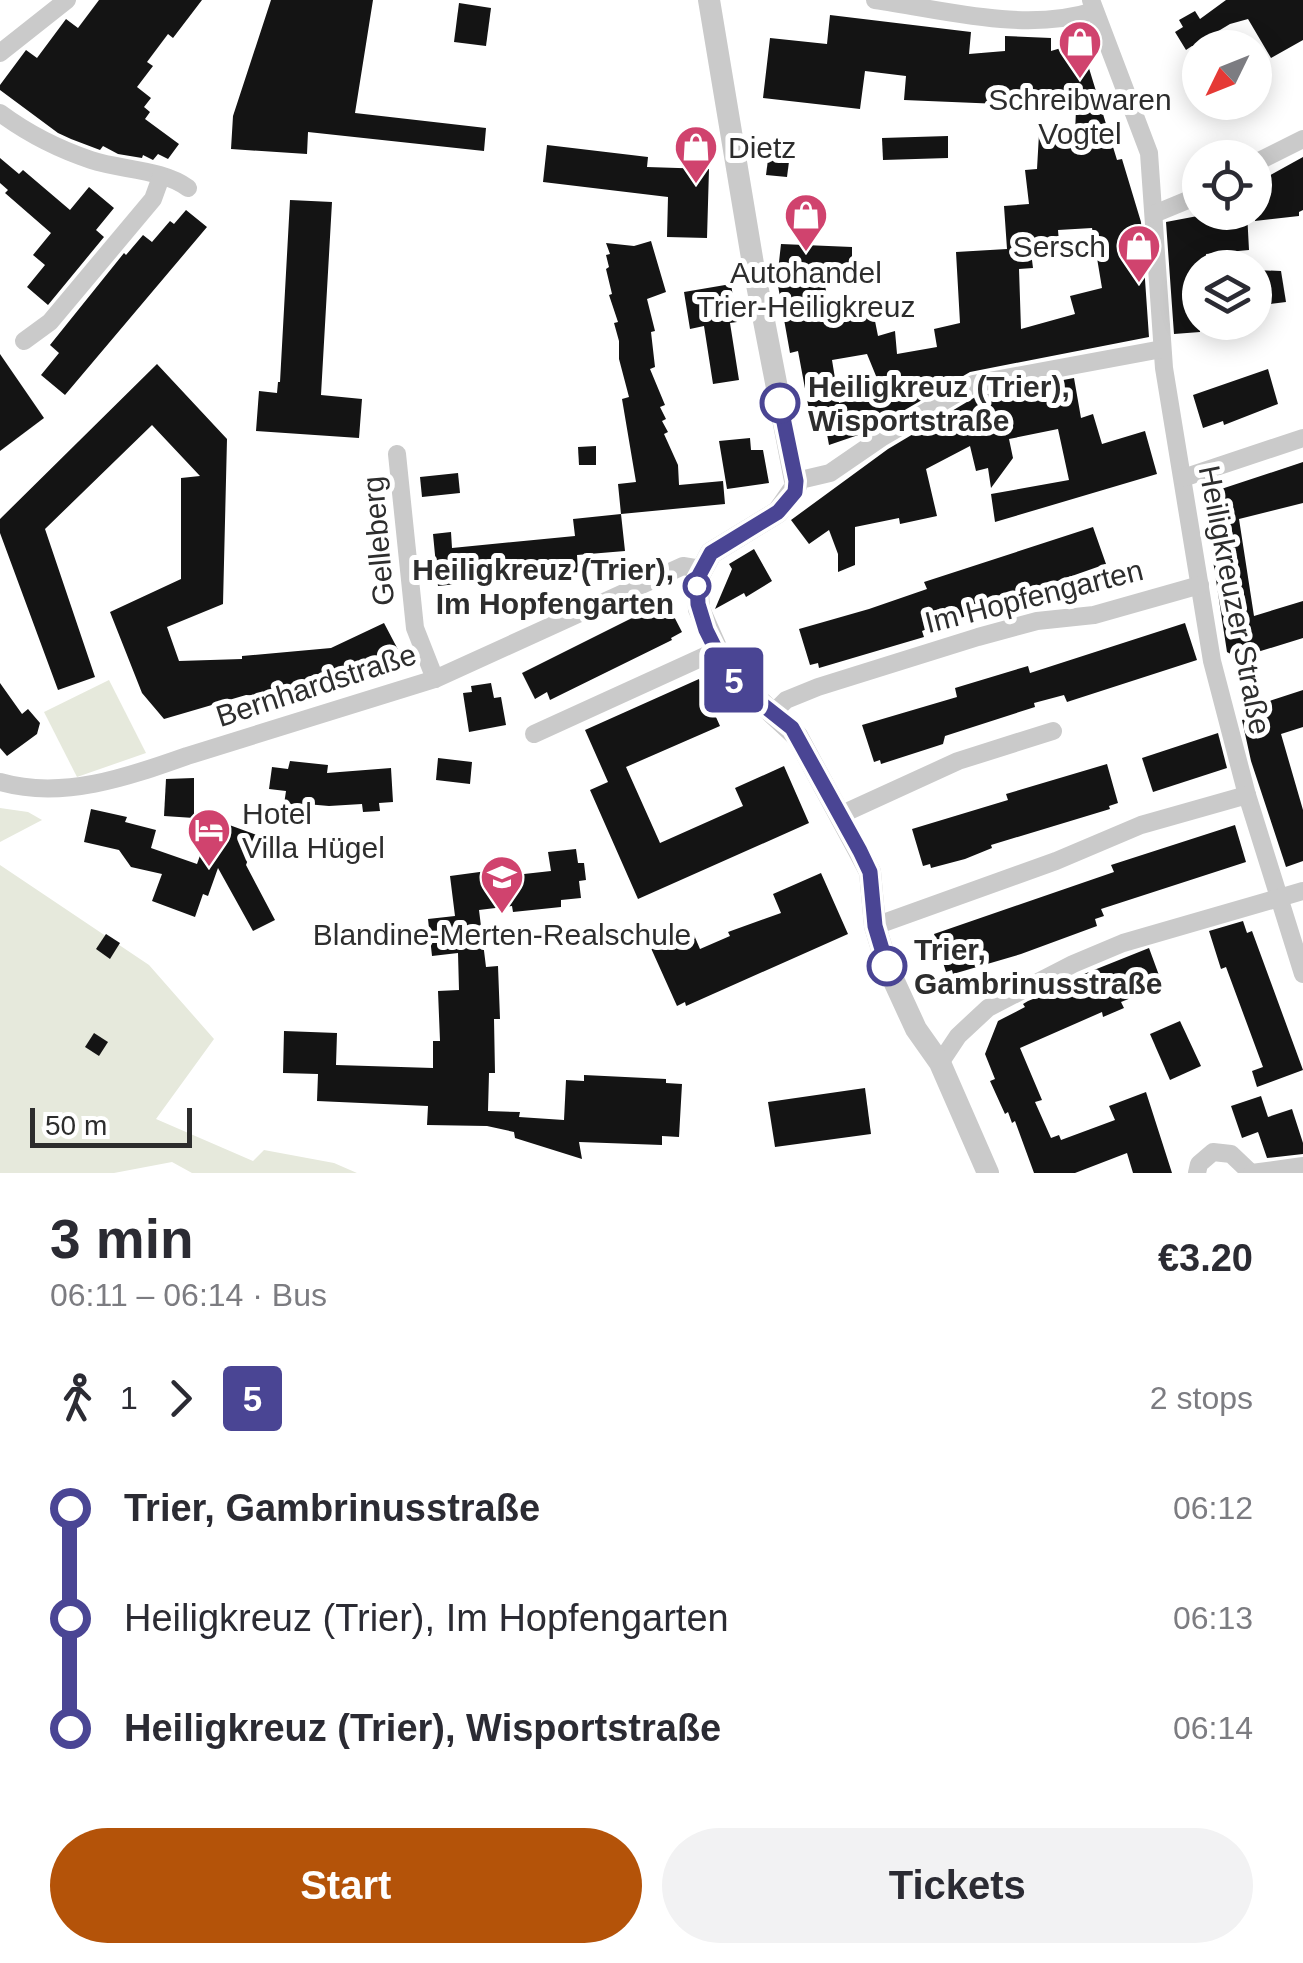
<!DOCTYPE html>
<html lang="en">
<head>
<meta charset="utf-8">
<style>
  body { margin:0; font-family:Arial,sans-serif; background:#f2f2f3; color:#2b2b33; height:100vh; display:flex; flex-direction:column; font-size:38px; white-space:nowrap }
  * { box-sizing:border-box; margin:0 }
  p { font-size:32px; color:#7c7c81 }
  .icon { flex:none; width:55px; height:55px; fill:none; stroke:currentColor; stroke-width:2; stroke-linecap:round; stroke-linejoin:round }
  .map { position:relative; height:1173px; overflow:hidden }
  .details { display:flex; flex-direction:column; background:#fff; flex:1 }
  .details>* { flex:none }
  .badge { padding:0 20px; border-radius:8px; font-size:35px; line-height:65px }
  .needle { width:65px; rotate:227deg }
  .tools { position:absolute; left:1182px; top:30px; display:grid; gap:20px }
  .tools a { display:grid; place-items:center; width:90px; height:90px; border-radius:50%; background:#fff; box-shadow:0 5px 25px #0003; font-size:50px }
  .scale { position:absolute; left:30px; bottom:25px; width:162px; box-sizing:border-box; padding-left:10px; border:5px solid #2d2d2d; border-top:0; font-size:28px; line-height:35px; white-space:nowrap; color:#2d2d2d; -webkit-text-stroke:8px #fff; paint-order:stroke }
  .map>.badge { position:absolute; translate:-50% -50%; box-shadow:0 0 0 5px #fff }
  .legs { display:flex; align-items:center; gap:15px; height:110px; padding:0 50px; font-size:32px }
  .legs p { margin-inline-start:auto }
  .head { display:flex; align-items:center; justify-content:space-between; height:170px; padding:0 50px }
  h1 { font-size:55px; font-weight:700; line-height:75px }
  .action { display:flex; gap:20px; margin-top:auto; padding:20px 50px }
  .action a { flex:1; height:115px; border-radius:60px; background:#b45309; color:#fff; font-size:40px; font-weight:700; line-height:115px; text-align:center }
  .action a+a { background:#f2f2f3; color:#2b2b33 }
  ul { padding:0 50px; list-style:none }
  li { display:flex; align-items:center; gap:35px; height:110px; font-size:38px }
  li i { display:grid; place-items:center; width:15px; height:100%; margin:0 12px; background:currentColor }
  li i::after { content:''; width:25px; height:25px; margin:-12px; border:8px solid; border-radius:50%; background:#fff }
  li p { margin-inline-start:auto }
  li:first-child i { background:linear-gradient(#0000 50%,currentColor 0) }
  li:last-child i { background:linear-gradient(currentColor 50%,#0000 0) }
  .map>svg:first-child { display:block }
</style>
</head>
<body>
<div class="map">
<svg width="1303" height="1173" viewBox="0 0 1303 1173">
  <rect width="100%" height="100%" fill="#fff"/>
  <g fill="#e6e9dc">
    <polygon points="109,680 146,753 77,777 44,712"/>
    <polygon points="0,808 28,812 42,820 0,842"/>
    <polygon points="0,865 149,965 214,1039 156,1119 253,1161 264,1150 334,1163 357,1173 192,1173 172,1162 114,1173 0,1173"/>
  </g>
  <g fill="#141414" fill-rule="evenodd">
    <polygon points="99,0 202,0 173,38 168,34 147,62 153,66 137,87 151,98 144,107 150,112 145,119 179,144 168,159 158,154 153,160 143,155 142,158 118,154 103,146 100,150 71,139 58,133 0,90 0,85 26,50 37,58 66,19 78,28"/>
    <polygon points="271,0 373,0 355,113 486,128 484,151 308,132 307,154 231,149 233,116"/>
    <polygon points="1226,0 1303,0 1303,40 1271,58 1248,19 1230,24 1210,36 1217,48 1192,46 1186,50 1175,32 1183,27 1179,20 1195,11 1200,19"/>
    <polygon points="459,3 491,8 486,46 454,42"/>
    <path d="M830,15L971,32L969,54L1005,51V36L1051,38V51L1081,42L1117,160L1122,159L1141,222L1149,337L970,372L867,432L829,445L822,407L809,410L798,351L790,353L777,280L781,244L852,247V266H821L832,320L873,311L878,336L895,331L897,354L937,347L934,329L960,323L956,252L1007,249L1004,206L1029,204L1025,170L1037,169L1039,134L1075,133L1076,110L1045,108L1048,100H1000V104L904,100L906,76L865,71L860,109L763,98L770,38L827,44ZM1092,228L1102,288L1070,296L1075,314L1021,329L1019,269L1033,268L1030,244L1059,242L1058,230ZM867,354L883,393L839,403L832,360Z"/>
    <polygon points="948,136 948,158 883,160 882,138"/>
    <polygon points="770,144 791,146 787,177 766,175"/>
    <polygon points="547,145 648,157 647,167 709,169 707,238 667,237 668,197 543,182"/>
    <polygon points="1303,157 1303,210 1299,212 1299,216 1255,221 1255,188 1271,184 1267,177"/>
    <polygon points="0,158 19,174 23,170 70,210 89,187 114,208 96,230 104,237 48,305 27,287 45,265 33,255 51,233 5,193 8,190 0,183"/>
    <polygon points="290,200 332,202 321,395 362,399 359,438 256,431 259,391 277,393 278,382 280,382"/>
    <polygon points="186,210 207,227 65,395 41,375 59,353 50,345 124,253 126,255 143,235 152,242 170,221 174,224"/>
    <polygon points="1202,212 1247,212 1249,250 1206,254 1207,268 1200,268 1200,332 1174,334 1166,222 1203,215"/>
    <polygon points="651,241 666,292 647,299 655,331 651,332 655,367 650,369 665,405 660,407 666,419 662,421 668,432 664,434 678,465 679,485 723,481 725,504 621,514 618,484 636,482 622,399 629,397 619,359 619,341 614,323 618,322 609,295 612,294 606,269 609,267 606,255 610,254 606,243 634,246"/>
    <polygon points="1255,270 1281,271 1286,302 1255,306"/>
    <polygon points="731,284 737,322 730,323 739,380 713,384 704,326 690,329 684,292"/>
    <polygon points="0,354 44,418 0,451"/>
    <polygon points="157,364 227,439 223,604 167,627 179,661 242,659 242,656 331,648 384,623 404,661 367,680 334,682 334,687 318,689 267,691 267,696 246,695 164,719 142,693 110,612 181,579 181,478 200,476 152,425 45,529 95,677 58,690 0,533 0,519"/>
    <polygon points="1268,369 1278,404 1224,425 1223,421 1203,428 1193,395"/>
    <polygon points="1074,378 1081,418 1093,414 1102,444 1145,431 1157,474 995,522 991,494 1069,480 1058,429 1009,439 1013,458 991,488 988,468 976,471 970,446 926,469 937,516 900,524 899,518 855,527 855,565 838,572 838,554 829,530 809,544 791,520 888,449 977,396"/>
    <polygon points="750,438 751,450 763,450 769,483 727,489 719,441"/>
    <polygon points="596,446 596,465 579,465 578,447"/>
    <polygon points="1303,462 1303,503 1239,519 1254,616 1303,601 1303,638 1238,658 1227,652 1203,495"/>
    <polygon points="458,473 460,493 422,497 420,477"/>
    <polygon points="621,514 625,551 577,555 578,572 478,582 476,578 476,582 438,586 433,534 451,532 452,548 575,536 573,519"/>
    <polygon points="1093,527 1106,564 1049,584 1051,588 927,629 922,631 924,637 819,668 818,663 810,665 799,629 869,609 927,589 924,582"/>
    <polygon points="754,549 772,581 746,597 744,593 715,609 732,569 729,564"/>
    <polygon points="666,601 682,632 671,638 672,640 550,700 547,692 535,699 522,673"/>
    <polygon points="1185,623 1197,660 1067,702 1064,695 1034,703 1035,707 945,736 943,744 881,764 880,760 874,762 862,725 957,697 955,688 1028,666 1030,673"/>
    <polygon points="699,679 720,726 626,767 660,843 743,806 735,788 784,766 809,823 638,899 590,790 608,782 585,730"/>
    <polygon points="0,683 22,714 28,709 40,723 37,734 7,756 0,748"/>
    <polygon points="491,683 494,698 501,697 506,725 469,732 463,693 472,692 471,686"/>
    <polygon points="1303,690 1303,727 1281,734 1303,810 1303,861 1286,867 1251,761 1242,720 1252,717 1248,708"/>
    <polygon points="1218,733 1227,768 1153,792 1142,758"/>
    <polygon points="438,758 472,762 470,784 436,780"/>
    <polygon points="290,761 328,765 327,773 391,768 393,802 379,803 380,811 363,812 362,804 329,806 306,804 303,821 282,818 286,791 269,789 272,767 288,769"/>
    <polygon points="1107,764 1118,803 1109,806 1110,809 991,845 992,848 965,859 931,868 930,864 923,866 912,829 1008,800 1006,794"/>
    <polygon points="194,778 194,818 164,816 166,779"/>
    <polygon points="91,809 127,817 125,822 156,830 151,848 197,864 213,819 257,835 246,865 275,920 253,931 218,868 208,896 203,894 195,917 152,901 162,874 131,867 119,850 84,842"/>
    <polygon points="1235,825 1246,862 1101,909 1104,916 1095,919 1097,926 1021,954 953,974 952,970 946,972 934,934 1114,872 1111,865"/>
    <polygon points="576,849 578,863 584,863 586,880 579,881 581,898 561,900 561,907 513,912 512,906 479,910 486,967 498,966 500,1019 494,1019 495,1073 489,1073 488,1111 520,1112 519,1117 564,1120 566,1080 584,1081 584,1075 666,1079 666,1083 682,1084 679,1137 662,1136 662,1145 579,1142 582,1159 515,1138 514,1132 487,1126 427,1125 428,1106 317,1101 318,1074 283,1073 284,1031 337,1033 336,1065 433,1068 433,1041 440,1041 438,991 459,990 458,953 432,956 428,919 455,916 450,876 487,871 486,863 513,860 515,875 551,871 548,852"/>
    <polygon points="821,873 848,934 686,1006 685,1002 677,1006 650,946 691,928 700,949 730,936 728,932 781,913 773,894"/>
    <polygon points="1243,921 1247,933 1252,931 1303,1070 1257,1087 1252,1071 1263,1067 1226,967 1221,969 1209,931"/>
    <polygon points="106,934 120,943 110,959 96,949"/>
    <polygon points="1149,948 1160,978 1138,986 1141,994 1121,1002 1124,1008 1103,1017 1102,1012 1020,1048 1042,1100 1035,1102 1051,1138 1059,1135 1061,1140 1115,1120 1109,1106 1146,1092 1172,1173 1133,1173 1127,1153 1075,1173 1034,1173 1015,1121 1012,1123 1008,1112 1005,1114 990,1081 995,1079 985,1054 998,1021 1025,1007 1023,1004 1028,1001 1070,984 1069,980"/>
    <polygon points="1180,1021 1201,1066 1170,1080 1150,1034"/>
    <polygon points="94,1033 108,1042 99,1056 85,1047"/>
    <polygon points="865,1088 871,1134 775,1147 768,1102"/>
    <polygon points="1261,1096 1268,1117 1292,1109 1303,1143 1303,1154 1267,1158 1258,1132 1242,1138 1231,1106"/>
  </g>
  <g fill="none" stroke-linecap="round" stroke-linejoin="round">
    <g stroke="#cacaca" stroke-width="18">
      <path d="M875,0C946,10 1025,33 1094,11"/>
      <polyline points="1091,0 1149,153 1164,368 1212,661 1247,795 1303,974"/>
      <polyline points="0,53 67,0"/>
      <path d="M0,113C27,133 58,149 91,160C121,170 162,169 188,188"/>
      <polyline points="1255,163 1303,139"/>
      <polyline points="1154,214 1200,195"/>
      <polyline points="24,341 50,322 153,199 161,177"/>
      <polyline points="397,454 415,628 435,679"/>
      <polyline points="1183,478 1303,438"/>
      <polyline points="796,481 830,473 881,438 973,384 1162,349"/>
      <polyline points="774,712 786,700 818,687 978,637 1037,621 1094,615 1200,585"/>
      <polyline points="534,734 716,651"/>
      <path d="M0,782C62,800 128,777 187,756L435,679L683,566L701,569"/>
      <polyline points="840,815 958,761 1053,731"/>
      <polyline points="875,926 1056,861 1141,825 1247,795"/>
      <polyline points="940,1063 958,1036 988,1008 1073,964 1123,943 1303,891"/>
      <polyline points="1197,1173 1199,1164 1213,1152 1231,1154 1251,1173"/>
      <polyline points="1252,1173 1303,1166"/>
    </g>
    <polyline stroke="#cacaca" stroke-width="22" points="709,0 753,264 796,486 778,512 711,553 697,579 699,609 726,670 797,736 859,851 870,872 875,926 887,966 916,1029 940,1063 988,1173"/>
  </g>
  <g fill="none" stroke-linecap="round" stroke-linejoin="round">
    <g stroke="#fff" stroke-width="22">
      <polyline id="line-1" points="780,403 796,481 795,492 778,512 711,553 697,579 698,604 706,630 726,670 749,694 792,728 860,851 870,872 875,926 887,966"/>
    </g>
    <use href="#line-1" stroke="#4a4594" stroke-width="15"/>
  </g>
  <defs>
    <g id="shop-pin" transform="scale(2.25)"><path d="M0 17L-7.5 6A9.5 9.5 0 1 1 7.5 6Z" fill="#d0436e" stroke="#fff"/><path d="M-5-2.5h2.3a2.7 3.5 0 0 1 5.4 0H5L5.5 6h-11ZM-1.5-2.5h3a1.5 2.3 0 0 0-3 0Z" fill="#fff"/></g>
    <g id="hotel-pin" transform="scale(2.25)"><path d="M0 17L-7.5 6A9.5 9.5 0 1 1 7.5 6Z" fill="#d0436e" stroke="#fff"/><path d="M-6-4.5h1.5V1H6V5H4.5V3h-9V5H-6ZM-4 0a1.8 1.8 0 1 1 3.6 0ZM.5 0V-2.5h3Q6-2.5 6 0Z" fill="#fff"/></g>
    <g id="school-pin" transform="scale(2.25)"><path d="M0 17L-7.5 6A9.5 9.5 0 1 1 7.5 6Z" fill="#d0436e" stroke="#fff"/><path d="M0-5L7-2L0 1L-7-2ZM-4 1L0 2.5L4 1V4Q0 6-4 4Z" fill="#fff"/></g>
  </defs>
  <g fill-rule="evenodd">
    <use href="#shop-pin" x="1080" y="42"/>
    <use href="#shop-pin" x="696" y="147"/>
    <use href="#shop-pin" x="806" y="215"/>
    <use href="#shop-pin" x="1139" y="246"/>
    <use href="#hotel-pin" x="209" y="830"/>
    <use href="#school-pin" x="502" y="877"/>
  </g>
  <g fill="#fff" stroke="#4a4594" stroke-width="5">
    <circle cx="780" cy="403" r="18"/>
    <circle cx="697" cy="586" r="12"/>
    <circle cx="887" cy="966" r="18"/>
  </g>
  <g text-anchor="middle" dominant-baseline="central" stroke-width="10" stroke-linejoin="round" paint-order="stroke">
    <g font-size="30" fill="#2d2d2d" stroke="#fff">
      <text x="1080" y="99">Schreibwaren<tspan x="1080" dy="34">Vogtel</tspan></text>
      <text x="728" y="147" text-anchor="start">Dietz</text>
      <text x="1106" y="246" text-anchor="end">Sersch</text>
      <text x="806" y="272">Autohandel<tspan x="806" dy="34">Trier-Heiligkreuz</tspan></text>
      <text x="242" y="813" text-anchor="start">Hotel<tspan x="242" dy="34">Villa Hügel</tspan></text>
      <text x="502" y="934">Blandine-Merten-Realschule</text>
    </g>
    <g font-size="30" font-weight="bold" fill="#2d2d2d" stroke="#fff" text-anchor="start">
      <text x="808" y="386">Heiligkreuz (Trier),<tspan x="808" dy="34">Wisportstraße</tspan></text>
      <text x="674" y="569" text-anchor="end">Heiligkreuz (Trier),<tspan x="674" dy="34">Im Hopfengarten</tspan></text>
      <text x="914" y="949">Trier,<tspan x="914" dy="34">Gambrinusstraße</tspan></text>
    </g>
    <g font-size="30" fill="#2d2d2d" stroke="#fff">
      <text transform="translate(378 541) rotate(-95)">Gelleberg</text>
      <text transform="translate(1034 596) rotate(-14)">Im Hopfengarten</text>
      <text transform="translate(1235 600) rotate(79)">Heiligkreuzer Straße</text>
      <text transform="translate(316 685) rotate(-18)">Bernhardstraße</text>
    </g>
  </g>
</svg>
<div class="tools">
<a><svg class="needle" viewBox="-14 -14 28 28"><path d="M0-13l5 13h-10z" fill="#e53935"/><path d="M0 13l5-13h-10z" fill="#7c7c81"/></svg></a>
<a><svg class="icon" aria-label="locate" viewBox="0 0 24 24"><circle cx="12" cy="12" r="6"/><path d="M12 2v4M12 18v4M2 12h4M18 12h4"/></svg></a>
<a><svg class="icon" aria-label="layers" viewBox="0 0 24 24"><path d="M12 4l9 5-9 5-9-5zM3 14l9 5 9-5"/></svg></a>
</div>
<div class="scale">50 m</div>
<b class="badge" style="left:734px;top:680px;background:#4a4594;color:#fff">5</b>
</div>
<section class="details">
<div class="head"><div><h1>3 min</h1><p>06:11 – 06:14 · Bus</p></div><b>€3.20</b></div>
<div class="legs"><svg class="icon" aria-label="walk" viewBox="0 0 24 24"><circle cx="13" cy="4" r="2"/><path d="M13 8l-2 6 4 7M11 14l-3 7M7 12l3-4h3l4 4"/></svg>1<svg class="icon" aria-label="forward" viewBox="0 0 24 24"><path d="M9 5l7 7-7 7"/></svg><b class="badge" style="background:#4a4594;color:#fff">5</b><p>2 stops</p></div>
<ul>
<li><i style="color:#4a4594"></i><b>Trier, Gambrinusstraße</b><p>06:12</p></li>
<li><i style="color:#4a4594"></i><span>Heiligkreuz (Trier), Im Hopfengarten</span><p>06:13</p></li>
<li><i style="color:#4a4594"></i><b>Heiligkreuz (Trier), Wisportstraße</b><p>06:14</p></li>
</ul>
<div class="action"><a>Start</a><a>Tickets</a></div>
</section>
</body>
</html>
